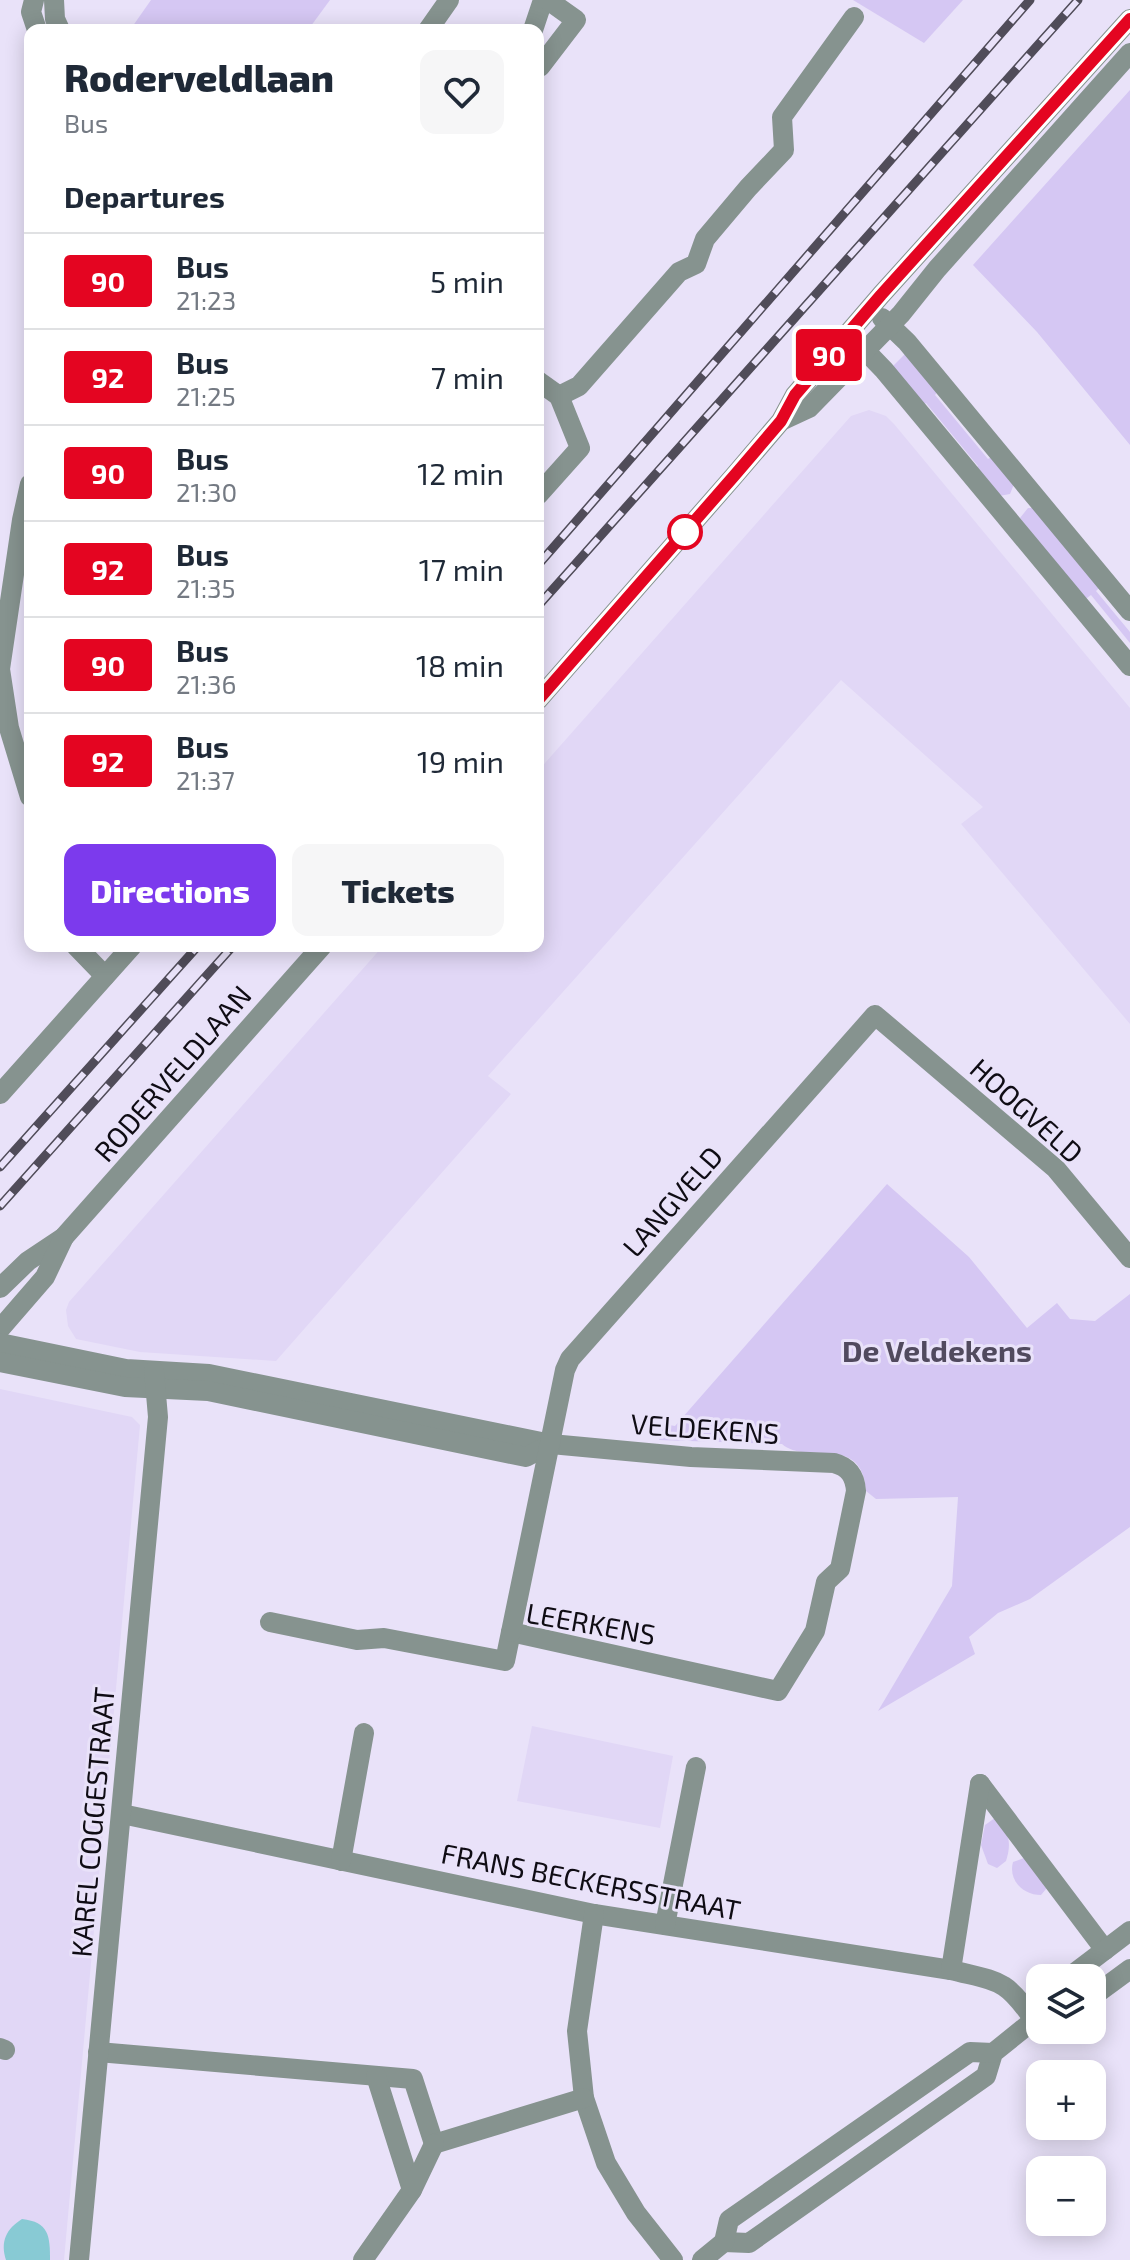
<!DOCTYPE html>
<html lang="en">
<head>
<meta charset="utf-8">
<style>
  body { margin:0; font-family:"Exo 2",sans-serif; background:#f6f6f7; color:#1f2937; height:100vh; display:flex; flex-direction:column; font-size:30px; white-space:nowrap }
  * { box-sizing:border-box; margin:0 }
  p { font-size:26px; color:#747a83 }
  .icon { flex:none; width:44px; height:44px; fill:none; stroke:currentColor; stroke-width:2; stroke-linecap:round; stroke-linejoin:round }
  .map { position:relative; flex:1; overflow:hidden }
  .side { position:absolute; left:24px; top:24px; width:520px; height:928px; display:flex; flex-direction:column; background:#fff; border-radius:16px; box-shadow:0 4px 20px #0003 }
  .side>* { flex:none }
  .badge { padding:0 16px; border-radius:6px; font-size:28px; line-height:52px }
  .tools { position:absolute; left:1026px; top:1964px; display:grid; gap:16px }
  .tools a { display:grid; place-items:center; width:80px; height:80px; border-radius:16px; background:#fff; box-shadow:0 4px 20px #0003; font-size:40px }
  .map>.badge { position:absolute; translate:-50% -50%; box-shadow:0 0 0 4px #fff }
  h2 { padding:0 40px; font-size:30px; line-height:72px }
  .round { display:grid; place-items:center; flex:none; width:84px; height:84px; border-radius:16px; background:#f6f6f7 }
  .head { display:flex; align-items:center; justify-content:space-between; height:136px; padding:0 40px }
  h1 { font-size:38px; font-weight:800; line-height:60px }
  .cta { display:flex; gap:16px; margin-top:auto; padding:16px 40px }
  .cta a { flex:1; height:92px; border-radius:16px; background:#7c3aed; color:#fff; font-size:32px; font-weight:800; line-height:92px; text-align:center }
  .cta a+a { background:#f6f6f7; color:#1f2937 }
  ul { padding:0; list-style:none }
  li { display:flex; align-items:center; gap:24px; height:96px; padding:0 40px; border-top:2px solid #e0e1e3 }
  li div { flex:1 }
  li b { display:block; font-size:30px }
  li em { font-style:normal }
  li .badge { min-width:88px; font-weight:700; text-align:center }
  .map>svg:first-child { display:block }
</style>
</head>
<body>
<div class="map">
<svg width="1130" height="2260" viewBox="0 0 1130 2260">
  <rect width="100%" height="100%" fill="#e9e2f9"/>
  <g fill="#e1d7f6">
    <polygon points="869,410 886,416 894,424 1130,708 1130,1024 961,824 983,807 841,680 488,1076 511,1094 276,1361 140,1352 76,1339 68,1326 66,1310 69,1302 383,946 538,946 538,771 851,416"/>
    <polygon points="0,1389 132,1417 140,1425 64,2260 0,2260"/>
    <polygon points="532,1726 673,1756 660,1828 517,1801"/>
  </g>
  <g fill="#d5c7f3">
    <polygon points="151,0 330,0 308,30 130,30"/>
    <polygon points="853,0 963,0 924,43"/>
    <polygon points="1130,90 1130,445 1037,332 973,265"/>
    <polygon points="907,352 939,390 935,395 988,459 993,456 1014,484 1010,494 999,496 974,471 978,466 926,403 922,406 892,367"/>
    <polygon points="1028,508 1033,508 1102,585 1096,591 1130,632 1130,643 1091,595 1083,601 1020,518"/>
    <path d="M887,1184L969,1257L1027,1328L1057,1303L1070,1319L1095,1321L1130,1294V1527L1030,1599L998,1613L969,1637L975,1654L878,1711L952,1586L958,1497L876,1499L866,1491C862,1432 807,1466 782,1444L659,1440L664,1424L675,1426Z"/>
    <path d="M995,1818C1009,1832 1012,1842 1006,1861L997,1868L988,1864L981,1845L985,1825Z"/>
    <path d="M1024,1858L1045,1884L1046,1889L1041,1895C1023,1895 1008,1880 1013,1862Z"/>
  </g>
  <path fill="#88cad4" d="M22,2219C49,2222 50,2236 50,2260H6C0,2242 6,2229 22,2219Z"/>
  <g fill="none" stroke-linecap="round" stroke-linejoin="round">
    <g stroke="#86938f" stroke-width="20">
      <polyline points="34,0 31,12 37,30"/>
      <polyline points="54,0 55,19 60,30"/>
      <polyline points="428,30 449,0"/>
      <polyline points="533,30 543,0"/>
      <polyline points="538,66 540,67 576,20 548,0"/>
      <polyline points="882,318 907,342 1130,611"/>
      <polyline points="857,342 884,370 1130,666"/>
      <polyline points="538,381 559,396"/>
      <polyline points="559,396 579,386 679,272 696,264 705,239 748,188 784,150 782,117 854,17"/>
      <polyline points="781,421 809,408 901,314 937,269 1130,53"/>
      <polyline points="30,484 22,520 0,669 9,728 30,797"/>
      <polyline points="538,495 580,448 559,396"/>
      <polyline points="538,700 734,476 781,421 795,395 881,295 1130,19"/>
      <polyline points="76,946 105,976"/>
      <polyline points="0,1094 132,946"/>
      <polyline points="0,1288 28,1261 64,1237 322,946"/>
      <polyline points="0,1329 45,1277 64,1237"/>
      <path d="M0,1343L126,1369L209,1374L551,1444L691,1457L834,1463C849,1467 855,1476 856,1491L840,1569L826,1582L815,1631L778,1691L511,1632L505,1661L384,1638L357,1640L270,1622"/>
      <polyline points="0,1362 125,1387 208,1391 526,1457 551,1444"/>
      <polyline points="511,1632 565,1370 570,1359 875,1015 1056,1169 1130,1258"/>
      <polyline points="980,1784 1105,1950"/>
      <path d="M122,1814L594,1914L951,1970C999,1982 1005,1978 1034,2020"/>
      <polyline points="341,1861 364,1733"/>
      <polyline points="594,1914 577,2031 584,2098 606,2163 636,2213 673,2260"/>
      <polyline points="665,1925 696,1767"/>
      <polyline points="951,1970 980,1784"/>
      <polyline points="1068,1978 1130,1931"/>
      <polyline points="1092,1997 1130,1969"/>
      <polyline points="0,2048 5,2050"/>
      <polyline points="98,2052 413,2079 434,2144"/>
      <polyline points="376,2076 412,2190"/>
      <polyline points="434,2144 584,2098"/>
      <polyline points="724,2242 749,2243 986,2076 993,2053 1034,2020 1035,2003 1040,1999"/>
      <polyline points="79,2260 158,1417 154,1371"/>
      <polyline points="363,2260 412,2190 434,2144"/>
      <polyline points="702,2260 724,2242 729,2220 970,2052 993,2053"/>
    </g>
    <g stroke="#504c59" stroke-width="9">
      <g id="rail">
        <polyline points="538,565 1030,0"/>
        <polyline points="538,606 1078,0"/>
        <polyline points="0,1167 198,946"/>
        <polyline points="0,1206 233,946"/>
      </g>
    </g>
    <use href="#rail" stroke="#e9e2f9" stroke-width="6" stroke-dasharray="18" stroke-linecap="butt"/>
  </g>
  <g fill="none" stroke-linecap="round" stroke-linejoin="round">
    <g stroke="#fff" stroke-width="18">
      <polyline id="line" points="538,700 734,476 781,421 795,395 881,295 1130,19"/>
    </g>
    <use href="#line" stroke="#e40521" stroke-width="12"/>
  </g>
  <circle fill="#fff" stroke="#e40521" stroke-width="4" cx="685" cy="532" r="16"/>
  <g text-anchor="middle" dominant-baseline="central" stroke-width="6" stroke-linejoin="round" paint-order="stroke">
    <g font-size="28" fill="#0f0c14" stroke="#e9e2f9">
      <text transform="translate(172 1073) rotate(-49)">RODERVELDLAAN</text>
      <text transform="translate(1027 1110) rotate(42)">HOOGVELD</text>
      <text transform="translate(672 1201) rotate(-49)">LANGVELD</text>
      <text transform="translate(705 1428) rotate(4)">VELDEKENS</text>
      <text transform="translate(591 1623) rotate(10)">LEERKENS</text>
      <text transform="translate(92 1822) rotate(-85)">KAREL COGGESTRAAT</text>
      <text transform="translate(591 1881) rotate(11)">FRANS BECKERSSTRAAT</text>
    </g>
    <g font-size="30" font-weight="bold" fill="#514a5e" stroke="#e9e2f9">
      <text x="937" y="1350">De Veldekens</text>
    </g>
  </g>
</svg>
<div class="tools">
<a><svg class="icon" aria-label="layers" viewBox="0 0 24 24"><path d="M12 4l9 5-9 5-9-5zM3 14l9 5 9-5"/></svg></a>
<a>+</a>
<a>−</a>
</div>
<b class="badge" style="left:829px;top:355px;background:#e40521;color:#fff">90</b>
<section class="side">
<div class="head"><div><h1>Roderveldlaan</h1><p>Bus</p></div><a class="round"><svg class="icon" aria-label="heart" viewBox="0 0 24 24"><path d="M12 20l-8-8c-3-5 5-10 8-4 3-6 11-1 8 4z"/></svg></a></div>
<h2>Departures</h2>
<ul>
<li><span class="badge" style="background:#e40521;color:#fff">90</span><div><b>Bus</b><p>21:23</p></div><em>5 min</em></li>
<li><span class="badge" style="background:#e40521;color:#fff">92</span><div><b>Bus</b><p>21:25</p></div><em>7 min</em></li>
<li><span class="badge" style="background:#e40521;color:#fff">90</span><div><b>Bus</b><p>21:30</p></div><em>12 min</em></li>
<li><span class="badge" style="background:#e40521;color:#fff">92</span><div><b>Bus</b><p>21:35</p></div><em>17 min</em></li>
<li><span class="badge" style="background:#e40521;color:#fff">90</span><div><b>Bus</b><p>21:36</p></div><em>18 min</em></li>
<li><span class="badge" style="background:#e40521;color:#fff">92</span><div><b>Bus</b><p>21:37</p></div><em>19 min</em></li>
</ul>
<div class="cta"><a>Directions</a><a>Tickets</a></div>
</section>
</div>
</body>
</html>
